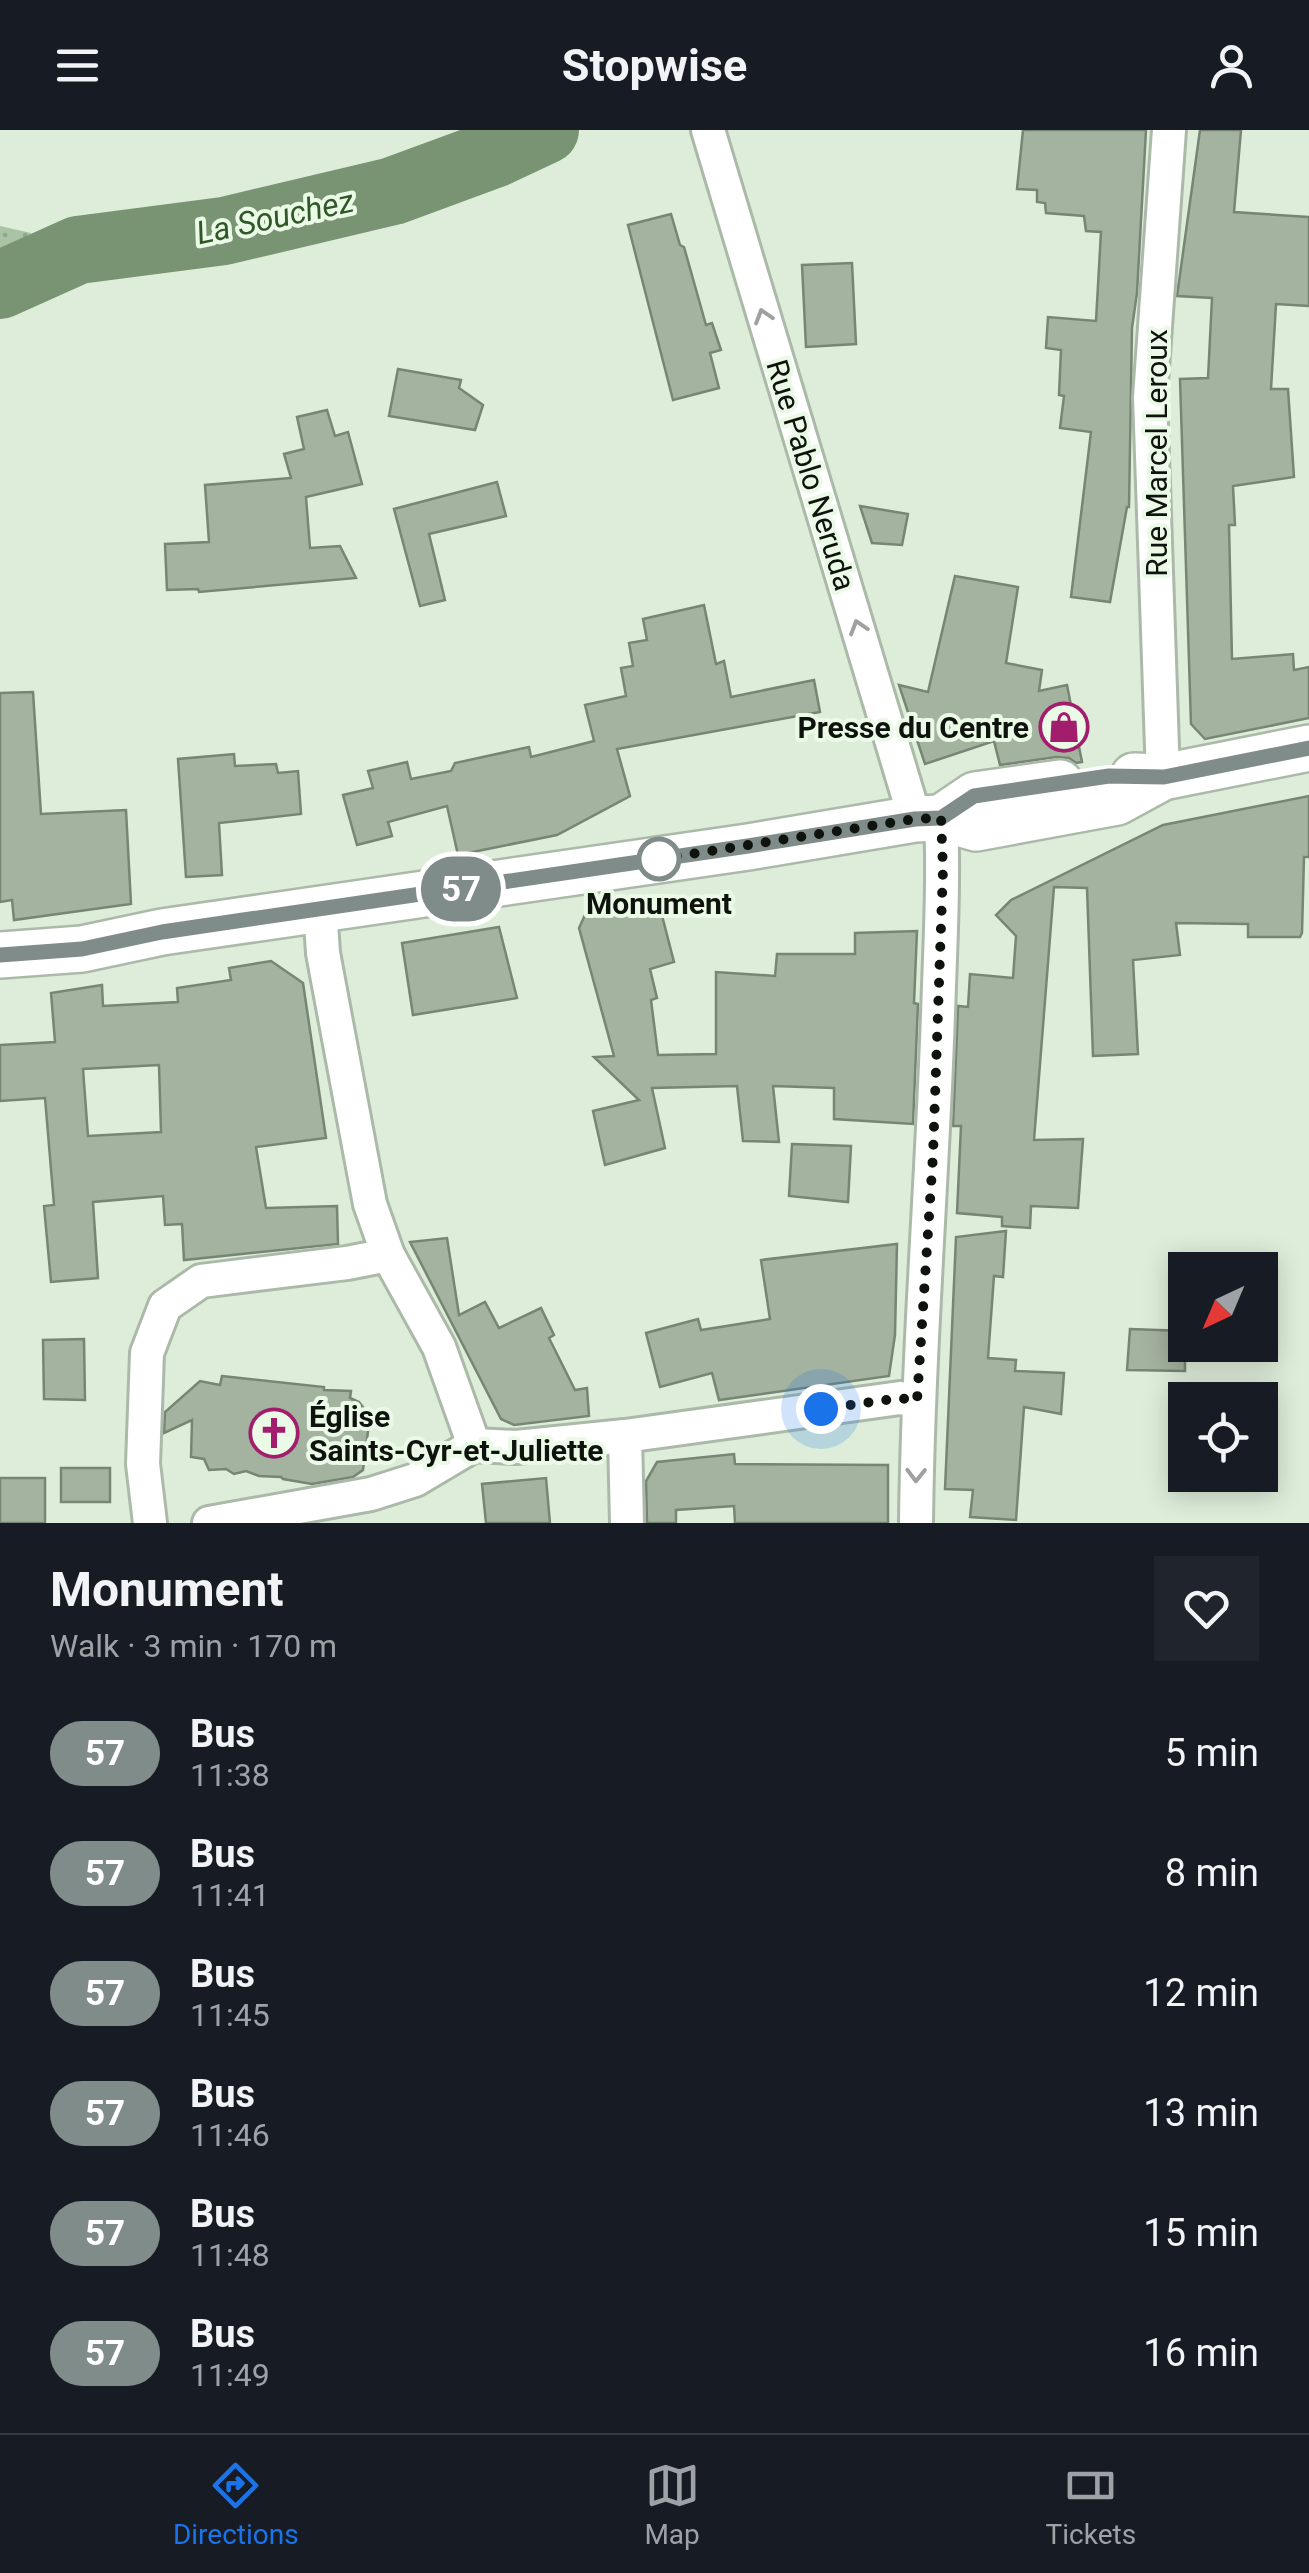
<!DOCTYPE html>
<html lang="en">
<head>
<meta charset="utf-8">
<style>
  body { margin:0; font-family:Roboto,sans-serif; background:#20242c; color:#f1f3f6; height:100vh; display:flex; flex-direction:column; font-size:38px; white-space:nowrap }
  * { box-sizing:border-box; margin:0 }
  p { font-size:32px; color:#9ea1a6 }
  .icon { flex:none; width:55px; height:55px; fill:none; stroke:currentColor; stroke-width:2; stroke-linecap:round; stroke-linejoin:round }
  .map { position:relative; height:1393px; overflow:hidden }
  .sheet { display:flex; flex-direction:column; background:#171b24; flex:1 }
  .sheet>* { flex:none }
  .badge { padding:0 20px; border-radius:32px; font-size:35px; line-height:65px }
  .needle { width:65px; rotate:224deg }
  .fabs { position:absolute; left:1168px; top:1122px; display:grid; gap:20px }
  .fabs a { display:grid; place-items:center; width:110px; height:110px; border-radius:0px; background:#171b24; box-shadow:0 5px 25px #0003; font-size:50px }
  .you { position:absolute; width:50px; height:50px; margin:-25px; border:8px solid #fff; border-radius:50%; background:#1a73e8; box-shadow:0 0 0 15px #1a73e833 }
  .map>.badge { position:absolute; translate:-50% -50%; box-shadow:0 0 0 5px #fff }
  .round { display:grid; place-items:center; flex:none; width:105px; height:105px; border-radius:0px; background:#20242c }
  .summary { display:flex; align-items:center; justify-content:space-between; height:170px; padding:0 50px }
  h1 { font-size:48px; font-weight:700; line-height:75px }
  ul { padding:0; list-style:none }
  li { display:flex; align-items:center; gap:30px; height:120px; padding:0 50px }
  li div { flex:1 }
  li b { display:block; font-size:38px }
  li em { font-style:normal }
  li .badge { min-width:110px; font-weight:700; text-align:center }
  header { display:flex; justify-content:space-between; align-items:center; height:130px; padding:0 50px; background:#171b24; font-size:45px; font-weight:700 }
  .tabs { display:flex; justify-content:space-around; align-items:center; height:140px; border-top:2px solid #363941; background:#171b24; font-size:28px; color:#9ea1a6 }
  .tabs a { display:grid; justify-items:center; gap:5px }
  .tabs .selected { color:#1a73e8 }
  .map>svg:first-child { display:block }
</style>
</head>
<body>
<header><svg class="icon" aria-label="menu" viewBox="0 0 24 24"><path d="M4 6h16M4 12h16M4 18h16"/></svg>Stopwise<svg class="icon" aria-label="person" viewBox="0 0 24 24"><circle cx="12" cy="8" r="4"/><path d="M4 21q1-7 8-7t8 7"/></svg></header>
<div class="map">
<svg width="1309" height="1393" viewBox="0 0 1309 1393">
  <defs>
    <pattern id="park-dots" width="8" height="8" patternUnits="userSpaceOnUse" patternTransform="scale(2.5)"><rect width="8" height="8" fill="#aac3a4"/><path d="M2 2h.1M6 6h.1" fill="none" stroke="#91a78c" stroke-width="1.8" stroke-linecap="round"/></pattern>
  </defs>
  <rect width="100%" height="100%" fill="#deedda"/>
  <polygon fill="url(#park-dots)" points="0,96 31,103 0,162"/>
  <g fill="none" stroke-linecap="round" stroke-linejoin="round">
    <polyline stroke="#799473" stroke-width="68" points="0,155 78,120 224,101 393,61 496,23 545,0"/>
  </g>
  <g fill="#a4b2a0" stroke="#778574" stroke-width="2.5" fill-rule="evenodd">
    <polygon points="1023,0 1146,0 1137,163 1132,198 1129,377 1127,377 1110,472 1071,467 1091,302 1060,298 1064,266 1059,265 1061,220 1046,218 1048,187 1096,191 1101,102 1086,101 1084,86 1046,83 1045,73 1037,72 1037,60 1017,59"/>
    <polygon points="1200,0 1241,0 1234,82 1309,87 1309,176 1276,174 1271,259 1288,259 1294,347 1233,356 1235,395 1229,395 1232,529 1293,524 1294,540 1309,537 1309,588 1205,609 1191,594 1180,249 1208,248 1212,168 1177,166"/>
    <polygon points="671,84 680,115 684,117 706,195 712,193 721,220 710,223 719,258 673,270 628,95"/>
    <polygon points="852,133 856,214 806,217 802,135"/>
    <polygon points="398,239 461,250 459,258 483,275 475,300 389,286"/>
    <polygon points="327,280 335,306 348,302 362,354 306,367 310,418 340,416 356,448 199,462 198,459 167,460 165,414 209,412 205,355 291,348 284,324 304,319 297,287"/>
    <polygon points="497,352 506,386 429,404 445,470 420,476 394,379"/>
    <polygon points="860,376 908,384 902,415 872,413"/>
    <polygon points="955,446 1018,457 1006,533 1042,540 1039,561 1067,555 1082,632 1076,633 1069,628 1056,627 1000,635 994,611 925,634 899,555 928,562"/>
    <polygon points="704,475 716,534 724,531 731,567 814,550 820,582 617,619 630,666 557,705 458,725 447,676 388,692 392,706 357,715 343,665 373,658 368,641 407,632 411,649 451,641 455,633 529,617 531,627 594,611 585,575 626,566 621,538 633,536 629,513 647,510 643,489"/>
    <polygon points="33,562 41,684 126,680 131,774 14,790 12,770 0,772 0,563"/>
    <polygon points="234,624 235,636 276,634 278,643 298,641 301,684 219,693 222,745 186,747 178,629"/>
    <polygon points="1309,666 1309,727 1304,727 1302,803 1300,807 1248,807 1248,794 1176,793 1180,825 1133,830 1138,924 1093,926 1087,758 1054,757 1034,1010 1083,1009 1078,1078 1031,1076 1030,1098 1002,1096 1002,1087 957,1083 961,996 953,996 958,876 968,877 970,844 1013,848 1016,806 996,785 1011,770 1163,695"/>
    <polygon points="659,774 674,832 650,839 657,868 651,870 658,925 716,924 716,842 775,846 777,824 855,824 855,803 917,801 914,873 918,874 913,994 834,989 834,958 773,956 779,1012 743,1011 737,956 652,958 665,1018 605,1035 593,981 639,970 594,927 614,926 579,798 585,785"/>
    <polygon points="499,797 517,868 413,885 402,813"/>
    <path d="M271,831L303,853L326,1008L256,1017L266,1078L337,1076L338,1114L184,1130L182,1094L165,1095L163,1066L93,1072L98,1148L51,1152L44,1076L54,1075L45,968L0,971V915L55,912L51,863L102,855L103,876L178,872L177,858L231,850L229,838ZM159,935L161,1002L88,1006L83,939Z"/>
    <polygon points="792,1014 851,1016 848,1072 789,1066"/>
    <polygon points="1006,1101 1003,1147 994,1146 988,1228 1016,1230 1015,1241 1064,1243 1061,1284 1024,1277 1016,1390 970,1387 973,1360 945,1359 956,1107"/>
    <polygon points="447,1108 459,1185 485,1172 499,1198 541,1178 554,1205 549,1208 575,1260 587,1258 589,1286 514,1295 501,1289 410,1112"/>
    <polygon points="897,1114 895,1205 889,1246 719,1270 712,1243 660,1257 646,1203 698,1189 701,1200 770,1189 761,1130"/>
    <polygon points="1130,1199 1185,1201 1185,1241 1127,1240"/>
    <polygon points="84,1209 85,1270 44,1269 43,1210"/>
    <polygon points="222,1246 324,1257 324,1260 351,1261 350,1268 359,1272 370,1286 363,1340 353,1347 312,1354 283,1349 281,1347 259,1346 246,1341 234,1344 226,1339 209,1340 204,1329 191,1327 192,1290 164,1303 165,1282 200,1251 220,1255"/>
    <polygon points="734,1324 735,1334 888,1335 888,1393 735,1393 734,1376 676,1380 676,1393 647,1393 646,1351 657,1332"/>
    <rect x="61" y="1338" width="49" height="34"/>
    <rect x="0" y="1348" width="45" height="45"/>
    <polygon points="546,1348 550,1393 486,1393 482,1354"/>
  </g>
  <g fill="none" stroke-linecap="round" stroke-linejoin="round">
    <g stroke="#abbaa8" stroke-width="38">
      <g id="minor">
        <polyline points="708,0 915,689"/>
        <polyline points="1163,647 1150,267 1169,0"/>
        <polyline points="320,778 323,823 370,1074 388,1125 439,1217 474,1315"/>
        <polyline points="625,1306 627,1393"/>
        <polyline points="150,1393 143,1334 147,1223 165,1176 201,1151 347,1133 388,1125"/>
        <polyline points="209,1393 371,1364 415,1350 474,1315 516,1317 625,1306 900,1268 917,1271"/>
        <path d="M916,1393C918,1223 932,1055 938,885C940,819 944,754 941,688"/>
      </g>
    </g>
    <g stroke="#abbaa8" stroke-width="50">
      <g id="secondary">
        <polyline points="1134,646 1163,647 1309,618"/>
        <polyline points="941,688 975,665 1060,653"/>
        <polyline points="0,825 82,819 162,802 748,717 915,689 941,688 976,698 1117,672 1163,647"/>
      </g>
    </g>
    <use href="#minor" stroke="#fff" stroke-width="32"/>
    <use href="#secondary" stroke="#fff" stroke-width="45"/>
  </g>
  <defs><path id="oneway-chevron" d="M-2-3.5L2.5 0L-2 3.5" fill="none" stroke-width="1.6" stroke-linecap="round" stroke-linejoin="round" transform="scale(2.5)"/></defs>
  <g stroke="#9fa19e">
    <use href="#oneway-chevron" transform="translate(763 186) rotate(-107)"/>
    <use href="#oneway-chevron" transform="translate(858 497) rotate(-107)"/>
    <use href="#oneway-chevron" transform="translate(916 1345) rotate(91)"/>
  </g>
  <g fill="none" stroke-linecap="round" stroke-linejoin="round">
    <g stroke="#fff" stroke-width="22">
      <polyline id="line" points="0,825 82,819 162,802 748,716 915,689 941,688 974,666 1109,646 1164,647 1309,618"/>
    </g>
    <use href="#line" stroke="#808c89" stroke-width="15"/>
    <polyline stroke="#0e130d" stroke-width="10" stroke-dasharray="0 18" points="659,729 915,689 941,688 943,739 933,1025 917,1271 900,1268 821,1279"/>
  </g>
  <defs>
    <g id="shop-ring" transform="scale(2.5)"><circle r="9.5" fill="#ebfae7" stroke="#a21e6d" stroke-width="1.5"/><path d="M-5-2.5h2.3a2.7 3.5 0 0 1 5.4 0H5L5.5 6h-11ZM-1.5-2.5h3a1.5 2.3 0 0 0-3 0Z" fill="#a21e6d"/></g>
    <g id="church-ring" transform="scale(2.5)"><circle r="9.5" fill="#ebfae7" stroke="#a21e6d" stroke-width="1.5"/><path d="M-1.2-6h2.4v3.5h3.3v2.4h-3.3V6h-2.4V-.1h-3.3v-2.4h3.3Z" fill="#a21e6d"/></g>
  </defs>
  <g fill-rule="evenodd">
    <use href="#shop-ring" x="1064" y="597"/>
    <use href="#church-ring" x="274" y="1303"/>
  </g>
  <circle fill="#fff" stroke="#808c89" stroke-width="5" cx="659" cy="729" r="20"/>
  <g text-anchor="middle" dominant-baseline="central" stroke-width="8" stroke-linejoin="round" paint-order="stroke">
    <g font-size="30" fill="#0e130d" stroke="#ebfae7">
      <text transform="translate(1156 323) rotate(-90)">Rue Marcel Leroux</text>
      <text transform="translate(811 345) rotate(73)">Rue Pablo Neruda</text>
    </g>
    <g font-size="30" font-weight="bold" fill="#0e130d" stroke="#ebfae7" text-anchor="end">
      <text x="1029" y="597">Presse du Centre</text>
      <text x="309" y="1286" text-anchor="start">Église<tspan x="309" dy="34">Saints-Cyr-et-Juliette</tspan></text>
    </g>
    <g font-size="30" font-weight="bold" fill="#0e130d" stroke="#ebfae7">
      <text x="659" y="773">Monument</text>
    </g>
    <g font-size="32" font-style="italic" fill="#305727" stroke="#ebfae7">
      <text transform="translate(275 87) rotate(-12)">La Souchez</text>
    </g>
  </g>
</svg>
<div class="fabs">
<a><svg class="needle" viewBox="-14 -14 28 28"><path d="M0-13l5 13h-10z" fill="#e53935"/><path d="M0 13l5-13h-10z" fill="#9ea1a6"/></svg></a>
<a><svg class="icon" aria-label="locate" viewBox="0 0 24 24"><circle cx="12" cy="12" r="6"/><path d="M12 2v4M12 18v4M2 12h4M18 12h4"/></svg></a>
</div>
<div class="you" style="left:821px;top:1279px"></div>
<b class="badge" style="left:461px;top:759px;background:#808c89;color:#fff">57</b>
</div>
<section class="sheet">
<div class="summary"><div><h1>Monument</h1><p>Walk · 3 min · 170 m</p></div><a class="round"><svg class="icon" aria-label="heart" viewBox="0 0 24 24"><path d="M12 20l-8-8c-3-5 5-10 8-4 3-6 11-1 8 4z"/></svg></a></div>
<ul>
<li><span class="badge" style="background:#808c89;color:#fff">57</span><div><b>Bus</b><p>11:38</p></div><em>5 min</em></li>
<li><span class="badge" style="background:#808c89;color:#fff">57</span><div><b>Bus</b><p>11:41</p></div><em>8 min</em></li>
<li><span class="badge" style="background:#808c89;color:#fff">57</span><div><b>Bus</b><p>11:45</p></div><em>12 min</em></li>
<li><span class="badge" style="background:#808c89;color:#fff">57</span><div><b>Bus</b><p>11:46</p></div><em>13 min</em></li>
<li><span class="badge" style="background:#808c89;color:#fff">57</span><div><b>Bus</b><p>11:48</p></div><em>15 min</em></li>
<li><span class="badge" style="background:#808c89;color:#fff">57</span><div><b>Bus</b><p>11:49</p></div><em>16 min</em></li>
</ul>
</section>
<nav class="tabs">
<a class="selected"><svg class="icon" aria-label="directions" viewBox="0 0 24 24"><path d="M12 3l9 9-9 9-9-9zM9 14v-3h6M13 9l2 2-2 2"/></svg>Directions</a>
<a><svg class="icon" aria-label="map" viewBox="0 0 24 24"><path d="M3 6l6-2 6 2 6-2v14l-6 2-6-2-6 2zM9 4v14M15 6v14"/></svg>Map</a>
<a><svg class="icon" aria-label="tickets" viewBox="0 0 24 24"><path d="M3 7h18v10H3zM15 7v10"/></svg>Tickets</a>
</nav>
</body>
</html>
